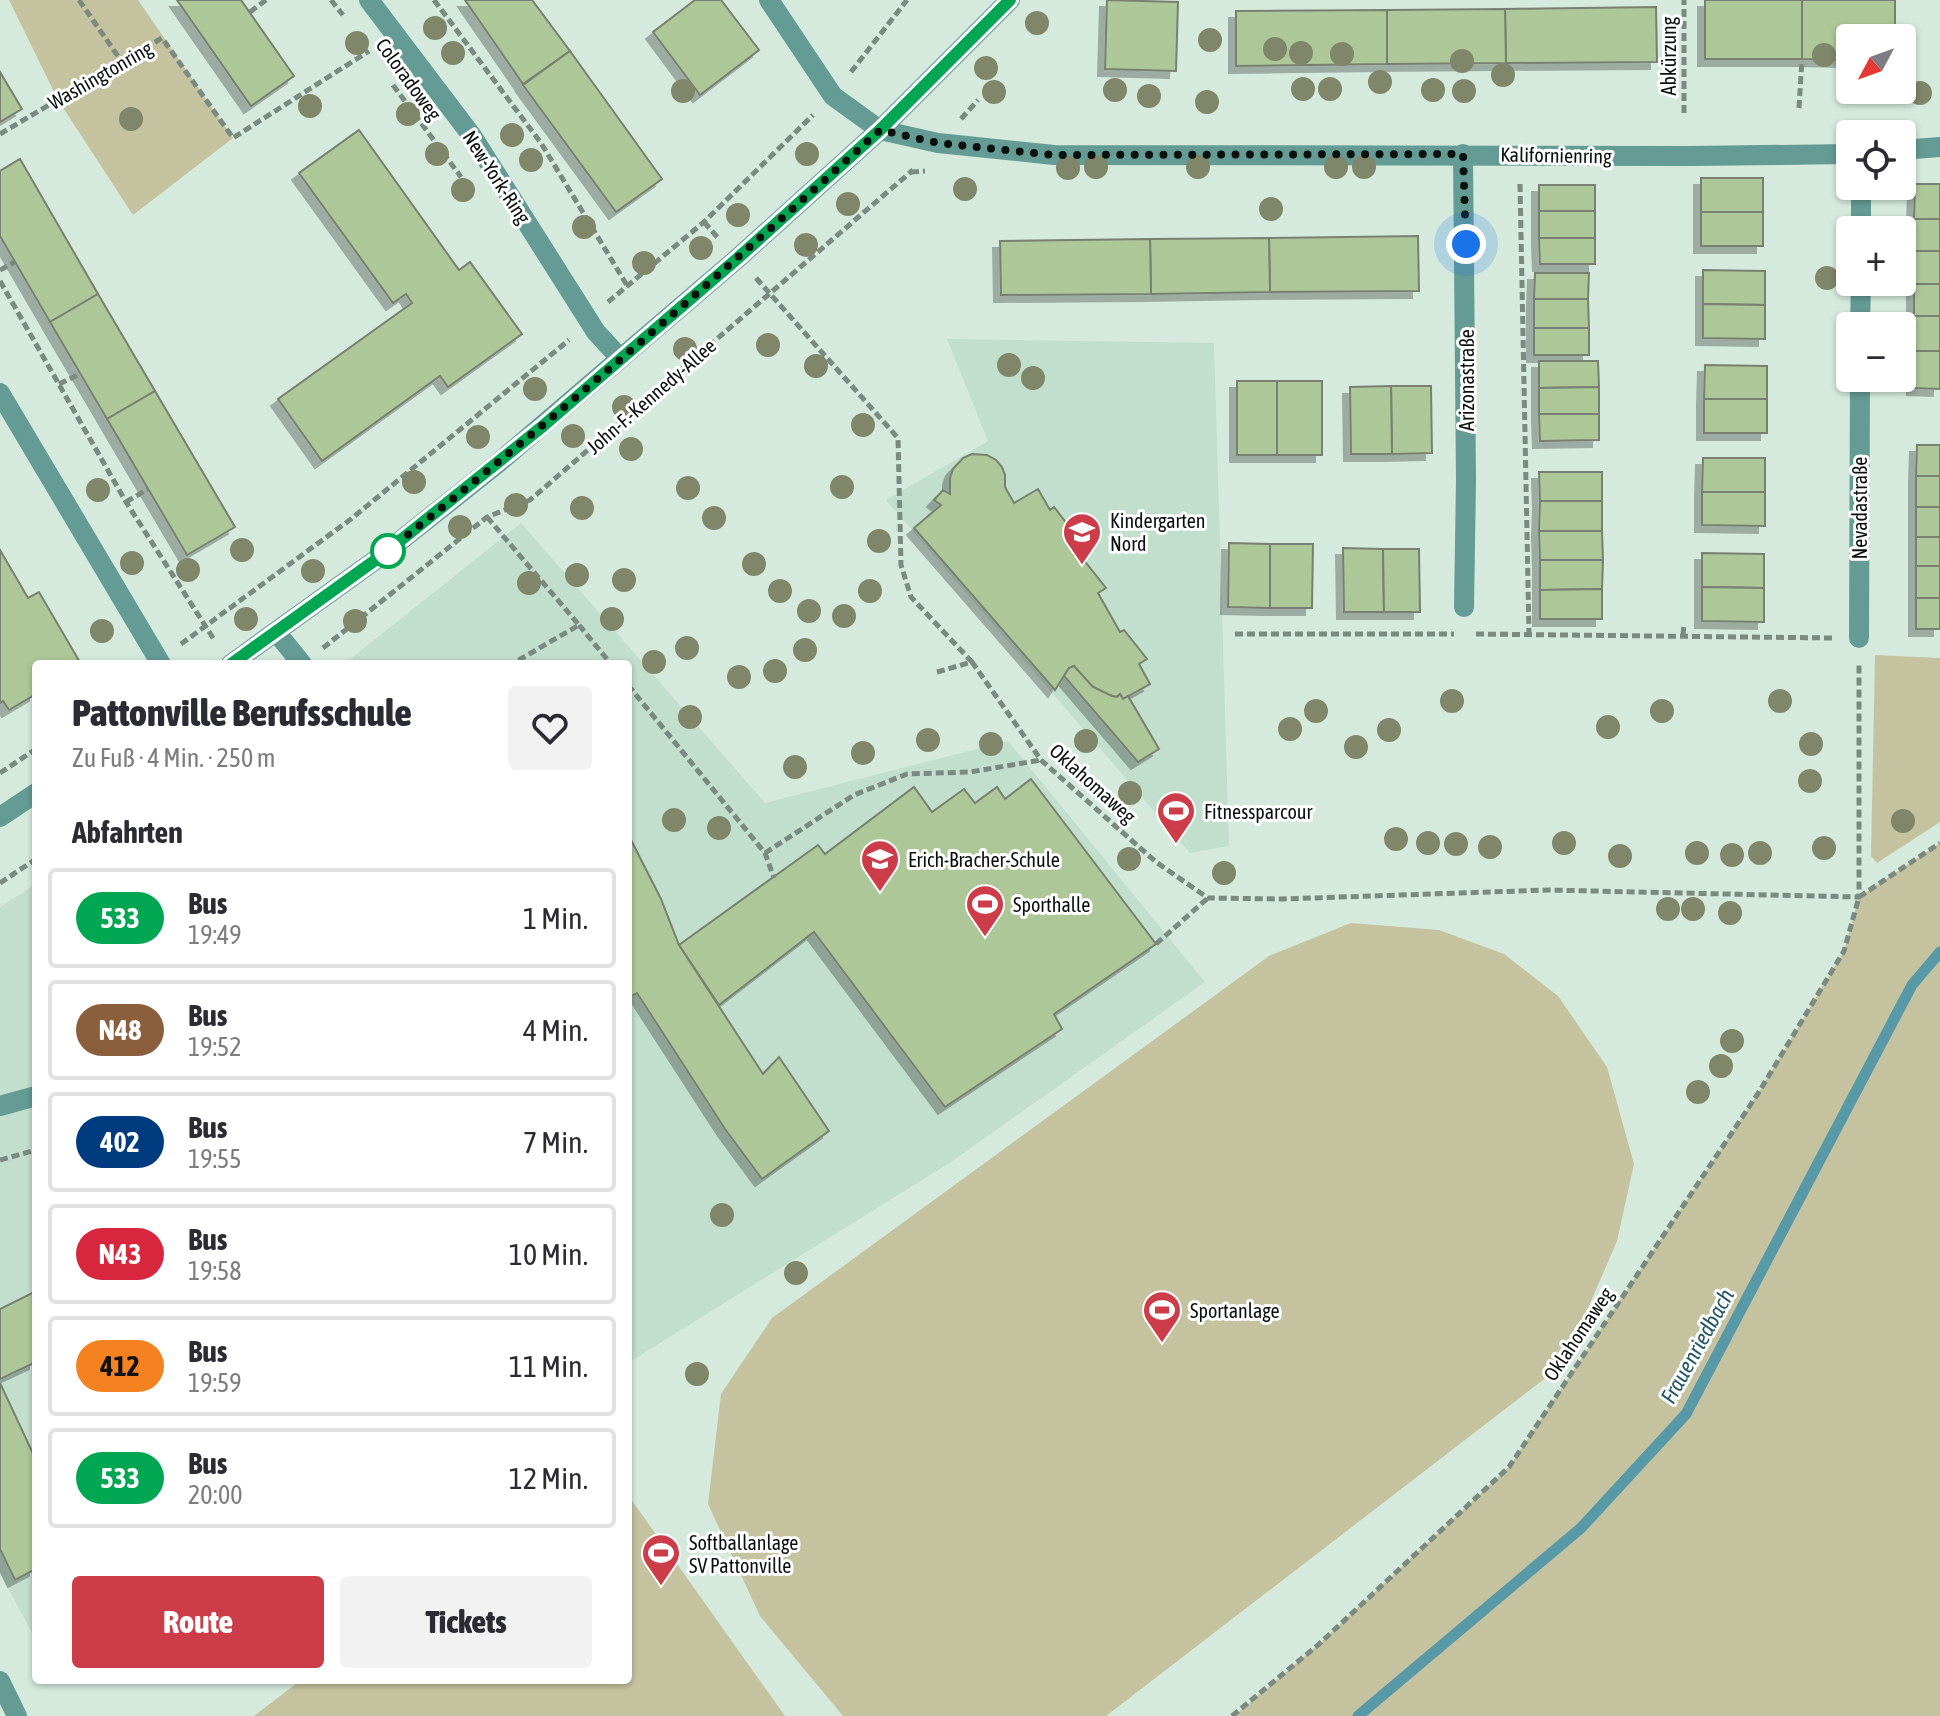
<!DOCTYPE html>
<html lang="de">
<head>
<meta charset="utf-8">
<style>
  body { margin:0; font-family:"Asap Condensed",sans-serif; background:#f2f2f3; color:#2b2b33; height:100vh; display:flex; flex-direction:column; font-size:30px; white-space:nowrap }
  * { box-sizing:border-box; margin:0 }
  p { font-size:26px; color:#7c7c81 }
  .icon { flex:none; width:44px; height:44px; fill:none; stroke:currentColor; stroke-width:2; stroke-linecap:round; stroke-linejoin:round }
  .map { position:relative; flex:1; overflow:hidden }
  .details { position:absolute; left:32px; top:660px; width:600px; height:1024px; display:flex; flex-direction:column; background:#fff; border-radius:8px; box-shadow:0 2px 6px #0004 }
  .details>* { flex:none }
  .badge { padding:0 16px; border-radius:26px; font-size:28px; line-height:52px }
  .needle { width:52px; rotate:229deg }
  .buttons { position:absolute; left:1836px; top:24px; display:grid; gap:16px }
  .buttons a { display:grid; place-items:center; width:80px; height:80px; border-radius:8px; background:#fff; box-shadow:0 2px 6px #0004; font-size:40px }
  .you { position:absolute; width:40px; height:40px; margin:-20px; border:6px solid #fff; border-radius:50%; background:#1a73e8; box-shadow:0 0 0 12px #1a73e833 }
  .map>.badge { position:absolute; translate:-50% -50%; box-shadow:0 0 0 4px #fff }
  h2 { padding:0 40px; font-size:30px; line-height:72px }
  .round { display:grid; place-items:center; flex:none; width:84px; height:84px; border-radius:8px; background:#f2f2f3 }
  .headline { display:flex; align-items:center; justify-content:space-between; height:136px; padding:0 40px }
  h1 { font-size:38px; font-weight:800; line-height:60px }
  .primary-button { display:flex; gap:16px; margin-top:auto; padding:16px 40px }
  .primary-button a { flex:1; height:92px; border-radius:8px; background:#cd3d49; color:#fff; font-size:32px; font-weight:800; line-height:92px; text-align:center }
  .primary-button a+a { background:#f2f2f3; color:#2b2b33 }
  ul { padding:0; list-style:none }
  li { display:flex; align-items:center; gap:24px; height:100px; margin:0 16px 12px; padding:0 24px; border:4px solid #e1e1e2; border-radius:8px }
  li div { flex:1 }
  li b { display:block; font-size:30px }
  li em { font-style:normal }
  li .badge { min-width:88px; font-weight:700; text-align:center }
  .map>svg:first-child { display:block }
</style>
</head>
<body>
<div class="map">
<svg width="1940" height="1716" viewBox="0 0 1940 1716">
  <defs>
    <filter id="shadow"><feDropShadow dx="-7" dy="7" stdDeviation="0" flood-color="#0004"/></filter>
  </defs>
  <rect width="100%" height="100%" fill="#d5eadd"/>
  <g fill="#c2decd">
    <polygon points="947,339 1214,343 1229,846 1190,853 886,500 988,441"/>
    <polygon points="521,523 765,803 1008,741 1205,982 951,1162 628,1363 628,664 344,664"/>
    <polygon points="36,884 36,1640 0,1573 0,907"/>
  </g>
  <g fill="#c5c29f">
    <polygon points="9,0 138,0 233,138 133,215 58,100"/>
    <polygon points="1875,655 1940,658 1940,822 1877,863 1871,856"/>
    <polygon points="1940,843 1940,1716 1234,1716 1318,1645 1509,1467 1759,1092 1844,951 1859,897"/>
    <polygon points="1351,923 1439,930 1504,954 1558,996 1607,1067 1634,1164 1617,1241 1585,1315 1556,1370 1106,1716 843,1716 760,1616 708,1504 721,1394 772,1318 1269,956"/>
    <polygon points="628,1495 785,1716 254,1716 301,1680 628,1680"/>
  </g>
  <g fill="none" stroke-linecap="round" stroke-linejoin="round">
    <polyline stroke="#5899a8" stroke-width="11" points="1358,1716 1581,1528 1686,1414 1912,985 1940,952"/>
  </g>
  <g fill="#adc798" stroke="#788171" stroke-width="2" filter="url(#shadow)">
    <polygon points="177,0 241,0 294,76 251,106"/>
    <polygon points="465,0 532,0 570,51 523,84"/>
    <polygon points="695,0 721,0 759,50 700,95 653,32"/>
    <polygon points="1107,0 1178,2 1176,71 1105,69"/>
    <rect x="1705" y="0" width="97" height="59"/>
    <polygon points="1802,0 1895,0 1895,38 1850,38 1850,60 1802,59"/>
    <polygon points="1656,7 1657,62 1506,63 1505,9"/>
    <polygon points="1505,9 1506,63 1387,64 1387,10"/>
    <polygon points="1387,10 1387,64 1236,66 1236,11"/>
    <polygon points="570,51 662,179 616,212 523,85"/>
    <polygon points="0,72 22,109 0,122"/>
    <polygon points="359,130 459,270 470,262 522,334 448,387 440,376 322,461 278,399 412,303 406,294 393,303 299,173"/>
    <polygon points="20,159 98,294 50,322 0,236 0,171"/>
    <rect x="1701" y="178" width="62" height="34"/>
    <polygon points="1915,184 1940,184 1940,219 1914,219"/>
    <rect x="1539" y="185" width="56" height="26"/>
    <rect x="1539" y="211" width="56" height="27"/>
    <rect x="1701" y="212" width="62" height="34"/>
    <rect x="1914" y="219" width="26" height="32"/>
    <polygon points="1418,236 1419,291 1270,292 1269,238"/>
    <polygon points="1269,238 1270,292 1151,294 1150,239"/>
    <polygon points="1539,238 1595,238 1595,264 1540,264"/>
    <polygon points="1150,239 1151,294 1001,295 1000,241"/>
    <rect x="1914" y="251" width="26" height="33"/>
    <polygon points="1703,270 1765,271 1765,305 1703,304"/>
    <polygon points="1535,273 1589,273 1588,299 1534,299"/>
    <rect x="1914" y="284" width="26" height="32"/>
    <polygon points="98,294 155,391 107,419 50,322"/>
    <polygon points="1534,299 1588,299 1589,328 1534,328"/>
    <polygon points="1703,304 1765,305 1765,339 1703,338"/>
    <rect x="1914" y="316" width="26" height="35"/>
    <rect x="1534" y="328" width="55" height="27"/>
    <polygon points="1914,351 1940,351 1940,389 1914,388"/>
    <polygon points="1539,361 1598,361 1599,387 1539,388"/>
    <polygon points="1705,365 1767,366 1767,399 1704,399"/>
    <rect x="1237" y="381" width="40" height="74"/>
    <rect x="1277" y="381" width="45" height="74"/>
    <polygon points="1391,386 1431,386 1432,453 1392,454"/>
    <polygon points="1391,386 1392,454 1351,454 1350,387"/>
    <polygon points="1599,387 1599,414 1539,414 1539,388"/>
    <polygon points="155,391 235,527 187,555 107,419"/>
    <rect x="1704" y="399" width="63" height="34"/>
    <polygon points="1539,414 1599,414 1599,440 1540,441"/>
    <polygon points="1917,445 1940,445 1940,476 1916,476"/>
    <polygon points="972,454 987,455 996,460 1002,467 1005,475 1005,487 1014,503 1038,489 1050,510 1054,507 1077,537 1068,542 1079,561 1083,559 1106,588 1098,593 1120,632 1124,630 1147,659 1139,664 1150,684 1123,699 1120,694 1117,697 1108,695 1088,684 1074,666 1069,668 1055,690 914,528 941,505 934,500 943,490 950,494 950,478 953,469 963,458"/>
    <polygon points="1703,458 1765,458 1765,492 1702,492"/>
    <polygon points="1539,472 1602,472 1602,501 1540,501"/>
    <rect x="1916" y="476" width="24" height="31"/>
    <polygon points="1702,492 1765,492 1765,526 1702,525"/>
    <polygon points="1540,501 1602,501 1602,531 1539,531"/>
    <rect x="1916" y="507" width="24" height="30"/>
    <polygon points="1539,531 1602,531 1603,560 1540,560"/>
    <rect x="1916" y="537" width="24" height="29"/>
    <polygon points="1229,543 1270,544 1270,608 1228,607"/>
    <polygon points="1270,544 1313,544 1312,608 1270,608"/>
    <polygon points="1343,548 1383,549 1384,612 1344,612"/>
    <polygon points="1383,549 1419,549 1420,612 1384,612"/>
    <polygon points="0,550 28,598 39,592 81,664 36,664 36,694 9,710 3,701 0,703"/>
    <polygon points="1702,553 1764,554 1764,588 1702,587"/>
    <polygon points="1540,560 1603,560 1602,589 1540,590"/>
    <rect x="1916" y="566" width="24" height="32"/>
    <polygon points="1702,587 1764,588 1764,622 1702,621"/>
    <polygon points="1602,589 1602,619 1540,619 1540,590"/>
    <rect x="1916" y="598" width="24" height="31"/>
    <polygon points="1074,666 1093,687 1112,696 1117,697 1120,694 1123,699 1128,696 1159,749 1138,762 1064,676 1069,668"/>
    <polygon points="1031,779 1156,944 1054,1014 1062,1029 945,1107 814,932 719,1005 679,945 818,845 825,854 914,787 932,812 964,789 975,803 997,787 1005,799"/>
    <polygon points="628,834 661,899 679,945 763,1074 779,1057 829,1131 762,1179 725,1129 637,993 628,998"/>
    <polygon points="36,1291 36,1362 0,1379 0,1309"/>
    <polygon points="0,1383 36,1460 36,1569 15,1580 0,1549"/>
  </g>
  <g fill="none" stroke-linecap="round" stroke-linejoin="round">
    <g stroke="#7b8a81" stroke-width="5" stroke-dasharray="8 4" stroke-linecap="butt">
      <polyline points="79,0 122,62"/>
      <polyline points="331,0 343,15"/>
      <polyline points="434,0 541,143 628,287"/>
      <polyline points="250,12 266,0"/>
      <polyline points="851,72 907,0"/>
      <polyline points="393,85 461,177"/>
      <polyline points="1799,108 1802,59"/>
      <polyline points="1684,113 1684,0"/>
      <polyline points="961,119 978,100"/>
      <polyline points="0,134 162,38 233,138 369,51"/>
      <polyline points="911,172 925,171"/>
      <polyline points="1520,184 1529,634"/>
      <polyline points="704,222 719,239"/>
      <polyline points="0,270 15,262"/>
      <polyline points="756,278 898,438 901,565 911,597 972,662"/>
      <polyline points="0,281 126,502 215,641"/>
      <polyline points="608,302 704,222 813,115"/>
      <polyline points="59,384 80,374"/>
      <polyline points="126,502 148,489"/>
      <polyline points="487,517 579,625 512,664"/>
      <polyline points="579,625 611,664"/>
      <polyline points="1235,634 1454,634"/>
      <polyline points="1476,634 1834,638"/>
      <polyline points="1683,635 1684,623"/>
      <polyline points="181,644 351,519 569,340"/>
      <polyline points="323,648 487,517 530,500 913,170"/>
      <polyline points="937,672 972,662 1041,760 1156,862 1208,898 1282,899 1549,890 1859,897 1859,663"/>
      <polyline points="628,685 765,853 774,878"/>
      <polyline points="0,773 36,749"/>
      <polyline points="765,853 854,795 907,774 970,772 1041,760"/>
      <polyline points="0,883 36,859"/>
      <polyline points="1156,944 1208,898"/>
      <polyline points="0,1160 36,1150"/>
      <polyline points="1232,1716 1318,1645 1509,1467 1759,1092 1844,951 1859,897 1940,843"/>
    </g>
    <g stroke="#649b95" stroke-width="20">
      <polyline points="277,633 302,664"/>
      <polyline points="0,1106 36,1096"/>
      <polyline points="0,1681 17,1716"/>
    </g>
    <g stroke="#649b95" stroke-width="20">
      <polyline points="369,0 472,136 596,332 620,358"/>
      <polyline points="769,0 833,96 880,130 938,143 1054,155 1690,156 1850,154"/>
      <polyline points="1902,150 1940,147"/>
      <polyline points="1463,154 1466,480 1464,607"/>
      <polyline points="1861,230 1861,186"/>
      <polyline points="1860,326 1861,282"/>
      <polyline points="0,393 161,664"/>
      <polyline points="1859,638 1860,378"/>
      <polyline points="231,664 381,556 497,464 738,258 880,130 1010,0"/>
      <polyline points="0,817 36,793"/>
    </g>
  </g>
  <g fill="#7f8669">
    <circle cx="1037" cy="23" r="12"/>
    <circle cx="435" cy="28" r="12"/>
    <circle cx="1210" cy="40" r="12"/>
    <circle cx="357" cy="43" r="12"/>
    <circle cx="1275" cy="49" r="12"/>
    <circle cx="453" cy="53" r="12"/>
    <circle cx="1301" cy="53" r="12"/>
    <circle cx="1342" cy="54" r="12"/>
    <circle cx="1824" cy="55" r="12"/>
    <circle cx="1462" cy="61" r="12"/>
    <circle cx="986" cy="68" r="12"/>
    <circle cx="1503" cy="75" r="12"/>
    <circle cx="1380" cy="82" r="12"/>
    <circle cx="1303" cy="89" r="12"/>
    <circle cx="1330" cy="89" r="12"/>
    <circle cx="1115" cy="90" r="12"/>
    <circle cx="1433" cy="90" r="12"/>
    <circle cx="683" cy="91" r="12"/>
    <circle cx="1464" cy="91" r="12"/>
    <circle cx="994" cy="92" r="12"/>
    <circle cx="1920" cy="93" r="12"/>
    <circle cx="1149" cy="96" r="12"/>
    <circle cx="1207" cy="102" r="12"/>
    <circle cx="310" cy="106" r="12"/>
    <circle cx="408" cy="114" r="12"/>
    <circle cx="131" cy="119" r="12"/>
    <circle cx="512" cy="135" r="12"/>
    <circle cx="437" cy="154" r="12"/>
    <circle cx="807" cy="154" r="12"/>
    <circle cx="531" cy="160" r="12"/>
    <circle cx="1096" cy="167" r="12"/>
    <circle cx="1198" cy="167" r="12"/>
    <circle cx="1336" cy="167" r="12"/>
    <circle cx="1364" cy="167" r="12"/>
    <circle cx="1068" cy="168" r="12"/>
    <circle cx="965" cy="189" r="12"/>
    <circle cx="463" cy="190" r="12"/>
    <circle cx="848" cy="204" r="12"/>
    <circle cx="1271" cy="209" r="12"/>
    <circle cx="738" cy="215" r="12"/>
    <circle cx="584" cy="227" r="12"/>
    <circle cx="806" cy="245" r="12"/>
    <circle cx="701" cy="248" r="12"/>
    <circle cx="644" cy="263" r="12"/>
    <circle cx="1827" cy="278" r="12"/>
    <circle cx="768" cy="345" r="12"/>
    <circle cx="685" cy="349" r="12"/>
    <circle cx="1009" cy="365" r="12"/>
    <circle cx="816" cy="366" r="12"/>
    <circle cx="1033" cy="378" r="12"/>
    <circle cx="535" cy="389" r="12"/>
    <circle cx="624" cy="407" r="12"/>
    <circle cx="863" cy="425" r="12"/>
    <circle cx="573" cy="436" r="12"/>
    <circle cx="478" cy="437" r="12"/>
    <circle cx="631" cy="449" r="12"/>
    <circle cx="414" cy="482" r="12"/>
    <circle cx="842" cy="487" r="12"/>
    <circle cx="688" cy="488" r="12"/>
    <circle cx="98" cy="490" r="12"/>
    <circle cx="516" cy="505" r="12"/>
    <circle cx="582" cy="508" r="12"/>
    <circle cx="714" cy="518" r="12"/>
    <circle cx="460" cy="527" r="12"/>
    <circle cx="879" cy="541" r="12"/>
    <circle cx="242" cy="550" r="12"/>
    <circle cx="132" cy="563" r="12"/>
    <circle cx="754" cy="564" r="12"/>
    <circle cx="188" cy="570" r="12"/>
    <circle cx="313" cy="571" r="12"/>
    <circle cx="577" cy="575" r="12"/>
    <circle cx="624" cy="580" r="12"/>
    <circle cx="529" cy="583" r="12"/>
    <circle cx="780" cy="591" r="12"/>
    <circle cx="870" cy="591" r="12"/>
    <circle cx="809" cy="611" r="12"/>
    <circle cx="844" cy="616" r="12"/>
    <circle cx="246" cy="619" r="12"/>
    <circle cx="612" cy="619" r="12"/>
    <circle cx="355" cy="621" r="12"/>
    <circle cx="102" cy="631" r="12"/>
    <circle cx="687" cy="648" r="12"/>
    <circle cx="805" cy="650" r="12"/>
    <circle cx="654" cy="662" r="12"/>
    <circle cx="775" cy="671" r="12"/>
    <circle cx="739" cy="677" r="12"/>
    <circle cx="1452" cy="701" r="12"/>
    <circle cx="1780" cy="701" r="12"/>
    <circle cx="1316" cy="711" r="12"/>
    <circle cx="1662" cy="711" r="12"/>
    <circle cx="690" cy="717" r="12"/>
    <circle cx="1608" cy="727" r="12"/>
    <circle cx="1290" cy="729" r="12"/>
    <circle cx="1389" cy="730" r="12"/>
    <circle cx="928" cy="740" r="12"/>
    <circle cx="1086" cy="741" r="12"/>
    <circle cx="991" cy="744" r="12"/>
    <circle cx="1811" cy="744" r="12"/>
    <circle cx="1356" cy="747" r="12"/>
    <circle cx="863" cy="753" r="12"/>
    <circle cx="795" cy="767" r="12"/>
    <circle cx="1810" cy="781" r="12"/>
    <circle cx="1130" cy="793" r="12"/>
    <circle cx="674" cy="820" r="12"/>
    <circle cx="1903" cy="821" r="12"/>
    <circle cx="719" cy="828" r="12"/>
    <circle cx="1396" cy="839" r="12"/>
    <circle cx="1428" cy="843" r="12"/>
    <circle cx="1564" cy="843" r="12"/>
    <circle cx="1456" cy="844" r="12"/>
    <circle cx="1490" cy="847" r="12"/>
    <circle cx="1824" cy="848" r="12"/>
    <circle cx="1697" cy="853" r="12"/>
    <circle cx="1760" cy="853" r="12"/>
    <circle cx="1732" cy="855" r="12"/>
    <circle cx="1620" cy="856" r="12"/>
    <circle cx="1129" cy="859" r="12"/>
    <circle cx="1224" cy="873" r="12"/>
    <circle cx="1668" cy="909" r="12"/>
    <circle cx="1693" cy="909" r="12"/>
    <circle cx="1730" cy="913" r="12"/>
    <circle cx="1732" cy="1041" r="12"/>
    <circle cx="1721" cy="1066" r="12"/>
    <circle cx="1698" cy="1092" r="12"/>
    <circle cx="722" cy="1215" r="12"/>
    <circle cx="796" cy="1273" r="12"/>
    <circle cx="697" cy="1374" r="12"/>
  </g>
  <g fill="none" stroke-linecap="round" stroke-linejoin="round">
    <g stroke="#fff" stroke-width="18">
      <polyline id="line" points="231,664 381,556 543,426 738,258 880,130 1010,0"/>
    </g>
    <use href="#line" stroke="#00a651" stroke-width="12"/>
    <path stroke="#0a110d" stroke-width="8" stroke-dasharray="0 14.4" d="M388,551L381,556C553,421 718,277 880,130L938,143L1054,155L1463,154L1466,244"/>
  </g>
  <defs>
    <g id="school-pin" transform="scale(2)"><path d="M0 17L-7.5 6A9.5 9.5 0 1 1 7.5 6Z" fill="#cd3d49" stroke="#fff"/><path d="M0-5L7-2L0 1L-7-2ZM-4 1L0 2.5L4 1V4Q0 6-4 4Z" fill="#fff"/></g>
    <g id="stadium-pin" transform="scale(2)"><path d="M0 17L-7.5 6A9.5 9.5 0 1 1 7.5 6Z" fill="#cd3d49" stroke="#fff"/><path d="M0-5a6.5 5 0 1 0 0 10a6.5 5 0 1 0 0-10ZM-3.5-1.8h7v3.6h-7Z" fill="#fff"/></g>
  </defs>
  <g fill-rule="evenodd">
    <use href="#school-pin" x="1082" y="532"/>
    <use href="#stadium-pin" x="1176" y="811"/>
    <use href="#school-pin" x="880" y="859"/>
    <use href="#stadium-pin" x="985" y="904"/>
    <use href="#stadium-pin" x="1162" y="1310"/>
    <use href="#stadium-pin" x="661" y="1553"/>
  </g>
  <circle fill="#fff" stroke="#00a651" stroke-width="4" cx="388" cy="551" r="16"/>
  <g text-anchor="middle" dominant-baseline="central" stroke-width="6" stroke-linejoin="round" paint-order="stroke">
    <g font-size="20" fill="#0a110d" stroke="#fff">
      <text transform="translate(1668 56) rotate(-90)">Abkürzung</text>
      <text transform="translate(100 75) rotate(-30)">Washingtonring</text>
      <text transform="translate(409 79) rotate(54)">Coloradoweg</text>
      <text transform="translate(1556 155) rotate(1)">Kalifornienring</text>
      <text transform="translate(497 177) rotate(57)">New-York-Ring</text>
      <text transform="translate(1466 380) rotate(-90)">Arizonastraße</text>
      <text transform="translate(651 396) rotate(-41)">John-F.-Kennedy-Allee</text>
      <text transform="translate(1859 508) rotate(-90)">Nevadastraße</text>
      <text transform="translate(1093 783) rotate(42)">Oklahomaweg</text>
      <text transform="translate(1578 1334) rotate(-56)">Oklahomaweg</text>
    </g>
    <g font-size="20" fill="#0a110d" stroke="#fff" text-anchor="start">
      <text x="1110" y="520">Kindergarten<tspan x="1110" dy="23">Nord</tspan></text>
      <text x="1204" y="811">Fitnessparcour</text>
      <text x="908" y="859">Erich-Bracher-Schule</text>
      <text x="1013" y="904">Sporthalle</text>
      <text x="1190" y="1310">Sportanlage</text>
      <text x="689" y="1542">Softballanlage<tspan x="689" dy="23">SV Pattonville</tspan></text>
    </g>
    <g font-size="22" font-style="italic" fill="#225864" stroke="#fff">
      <text transform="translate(1697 1346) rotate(-61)">Frauenriedbach</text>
    </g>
  </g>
</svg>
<div class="buttons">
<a><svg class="needle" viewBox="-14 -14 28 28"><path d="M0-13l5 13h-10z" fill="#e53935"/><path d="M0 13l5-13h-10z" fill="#7c7c81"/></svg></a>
<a><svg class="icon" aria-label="locate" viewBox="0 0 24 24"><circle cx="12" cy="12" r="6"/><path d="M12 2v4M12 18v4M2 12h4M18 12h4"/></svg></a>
<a>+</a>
<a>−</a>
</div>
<div class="you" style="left:1466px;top:244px"></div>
<section class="details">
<div class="headline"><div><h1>Pattonville Berufsschule</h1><p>Zu Fuß · 4 Min. · 250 m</p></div><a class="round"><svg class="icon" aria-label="heart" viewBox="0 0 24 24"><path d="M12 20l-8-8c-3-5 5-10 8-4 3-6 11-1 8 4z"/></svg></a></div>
<h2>Abfahrten</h2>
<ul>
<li><span class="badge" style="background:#00a651;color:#fff">533</span><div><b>Bus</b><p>19:49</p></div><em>1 Min.</em></li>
<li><span class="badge" style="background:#8b5e3c;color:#fff">N48</span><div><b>Bus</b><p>19:52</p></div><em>4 Min.</em></li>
<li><span class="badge" style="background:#003b80;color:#fff">402</span><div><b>Bus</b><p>19:55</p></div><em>7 Min.</em></li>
<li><span class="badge" style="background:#d7263d;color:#fff">N43</span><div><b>Bus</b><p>19:58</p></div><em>10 Min.</em></li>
<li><span class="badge" style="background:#f58220;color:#111">412</span><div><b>Bus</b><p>19:59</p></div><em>11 Min.</em></li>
<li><span class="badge" style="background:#00a651;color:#fff">533</span><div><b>Bus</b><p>20:00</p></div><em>12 Min.</em></li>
</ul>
<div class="primary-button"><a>Route</a><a>Tickets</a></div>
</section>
</div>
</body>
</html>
